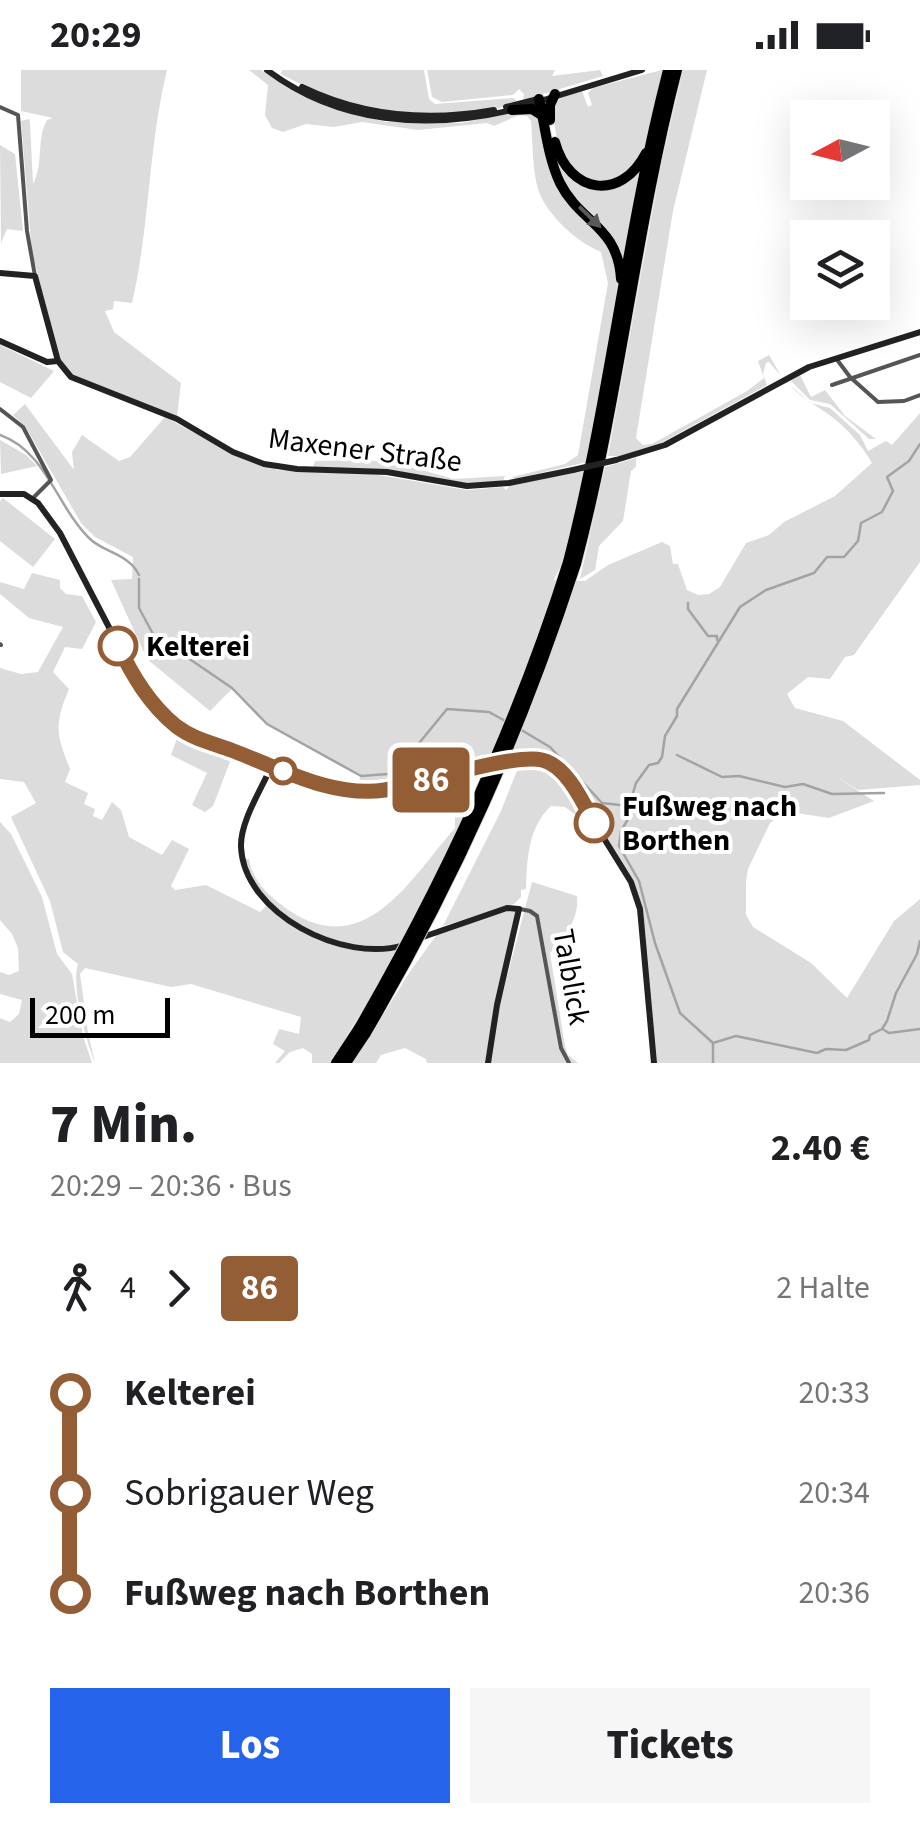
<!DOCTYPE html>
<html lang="de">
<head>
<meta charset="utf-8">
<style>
  body { margin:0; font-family:"Source Sans 3",sans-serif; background:#f6f6f6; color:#202124; height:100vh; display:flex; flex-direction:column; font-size:38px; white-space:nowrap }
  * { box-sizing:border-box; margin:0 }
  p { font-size:32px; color:#757577 }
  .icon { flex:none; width:55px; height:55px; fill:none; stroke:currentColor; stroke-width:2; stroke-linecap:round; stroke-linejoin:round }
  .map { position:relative; height:993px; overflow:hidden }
  .sheet { display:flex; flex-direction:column; background:#fff; flex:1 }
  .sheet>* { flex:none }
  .badge { padding:0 20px; border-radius:8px; font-size:35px; line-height:65px }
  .needle { width:65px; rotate:263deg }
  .buttons { position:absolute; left:790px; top:30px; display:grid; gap:20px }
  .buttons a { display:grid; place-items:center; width:100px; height:100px; border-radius:0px; background:#fff; box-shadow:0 10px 40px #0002; font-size:50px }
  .scale { position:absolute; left:30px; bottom:25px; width:140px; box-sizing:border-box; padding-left:10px; border:5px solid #000; border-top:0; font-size:28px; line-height:35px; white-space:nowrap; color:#000; -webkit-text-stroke:8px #fff; paint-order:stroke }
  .map>.badge { position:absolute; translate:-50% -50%; box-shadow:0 0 0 5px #fff }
  .legs { display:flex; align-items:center; gap:15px; height:110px; padding:0 50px; font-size:32px }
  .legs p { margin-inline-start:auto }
  .head { display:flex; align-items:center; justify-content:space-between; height:170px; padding:0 50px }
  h1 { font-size:55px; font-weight:800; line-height:75px }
  .action { display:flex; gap:20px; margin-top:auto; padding:20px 50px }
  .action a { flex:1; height:115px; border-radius:0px; background:#2563eb; color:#fff; font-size:40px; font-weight:800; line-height:115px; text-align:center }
  .action a+a { background:#f6f6f6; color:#202124 }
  ul { padding:0 50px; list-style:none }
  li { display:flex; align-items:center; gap:35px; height:100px; font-size:38px }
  li i { display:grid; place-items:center; width:15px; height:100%; margin:0 12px; background:currentColor }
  li i::after { content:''; width:25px; height:25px; margin:-12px; border:8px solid; border-radius:50%; background:#fff }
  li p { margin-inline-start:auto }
  li:first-child i { background:linear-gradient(#0000 50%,currentColor 0) }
  li:last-child i { background:linear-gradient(currentColor 50%,#0000 0) }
  .status { display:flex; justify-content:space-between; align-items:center; height:70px; padding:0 50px; background:#fff; direction:ltr }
  .status svg { height:28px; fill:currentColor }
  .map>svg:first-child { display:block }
</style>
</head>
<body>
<div class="status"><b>20:29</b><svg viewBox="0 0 49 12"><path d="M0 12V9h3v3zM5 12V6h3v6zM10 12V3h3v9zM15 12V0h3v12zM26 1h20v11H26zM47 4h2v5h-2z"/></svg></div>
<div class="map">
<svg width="920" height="993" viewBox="0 0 920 993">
  <rect width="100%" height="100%" fill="#fff"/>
  <g fill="#dcdcdc">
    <path d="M21,0H167C148,77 150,156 132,233L114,231L113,239L105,241L114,262L181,313L177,347L71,304L61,291L32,183L21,51L29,49L30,53L33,114C44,94 36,70 47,50L53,48L21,41Z"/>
    <path d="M249,0H261L288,18L331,38L386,52L461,53L525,40L540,48L558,114L599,158L619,195L616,227L587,392L515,409L512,407L565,394L578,385L608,213L601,182C578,173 548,146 539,122C532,102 533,73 531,51L527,46L519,45L494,56L487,53L418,60L362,52L334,57L306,54L283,62L272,58L265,45L268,15Z"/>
    <path d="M282,0H424L429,29L435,34L514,28L517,31C449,65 344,39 281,4Z"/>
    <polygon points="427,0 555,0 552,6 600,0 603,6 523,30 524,24 519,19 513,25 442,32 432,27"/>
    <path d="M662,0C655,30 653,80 629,102C586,141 541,70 558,28L582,21L588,37L592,35L588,23L593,18Z"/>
    <polygon points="683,0 707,0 673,141 636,368 643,375 652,374 747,321 764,308 758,291 769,285 781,306 769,292 766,293 763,304 767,315 657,375 620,386 608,386 661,95"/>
    <polygon points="0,75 15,84 23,161 7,159 1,173"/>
    <path d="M554,81L588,117L640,104L624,194C598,160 562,124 554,81Z"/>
    <polygon points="0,275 54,301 31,328 0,312"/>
    <polygon points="800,305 811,327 825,320 845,346 876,369 882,369 869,369 830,334 810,330 791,311"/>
    <path d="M789,314L810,333L830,338L860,365L868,381L886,371L892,375L920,343V492L854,585L845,587L830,609L808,607L787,624L795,638L843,651L920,710V715L858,720L832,704L874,731L829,748L796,743L781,745L770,753L748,799L746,811V845L753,857L811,893L847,928L894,851L920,829V993H656L642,838L633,811L572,712L554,692L533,686L400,714L359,718L360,706L267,654L232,619L210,641L147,589L111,510L132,509L133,487L95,467L81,453L25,356L13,345L25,334L74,400L72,382L82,365L119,391L130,387L165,347L232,383L278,400L373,404L467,420L503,417L506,420L510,415L585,401L563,491L554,510L585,511L608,495L662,472L670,476L673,494H678L687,520L698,525L709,524L720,517L746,473L769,465L784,452L835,426L872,393C861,374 845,356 828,344C811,332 803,330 789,314Z"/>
    <polygon points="0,370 26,385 37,396 1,404"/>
    <polygon points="636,388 636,397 631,401 623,451 599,476 595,500 580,509 605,397"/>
    <polygon points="364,390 396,393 454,409 505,406 503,411 468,414 390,400 313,397 315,391"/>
    <polygon points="3,428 55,469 33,497 0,471 0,431"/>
    <path d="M32,503L60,510V518L66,524L82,526L96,552L82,579L65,577L53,602L69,619C54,655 56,664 70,699L65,712L88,723L84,734L95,739L93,746L102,750L112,732L121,740L129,767L162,785L172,770L189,779L171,816L175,820L206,815L260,842L269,833L258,821L245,789H249C253,813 271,828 290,841C366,891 411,808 455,758V746L474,744L408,872L392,880L400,879L330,993H312V984L303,978L290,982L279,993H275L285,981L273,974L279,959L299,964L301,947L191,914L171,917L85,898L80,904L88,963L95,993C86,971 71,916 78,894L63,882L50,831L11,747L36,733L24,712L0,709V598L21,604L38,602L63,557L29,548L0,524V512L24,519Z"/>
    <polygon points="179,663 188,670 233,684 213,736 205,742 192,735 207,703 171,685"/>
    <path d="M531,692C562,694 575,725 590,748L582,750L565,737L551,736C528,757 527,790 526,819L521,820V827L514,834L443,856L501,741L520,693Z"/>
    <polygon points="0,752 11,764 42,827 57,884 72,904 83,966 92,993 0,993 0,948 10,952 19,944 22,930 0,924 0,902 9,905 19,901 18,878 12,864 0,850"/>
    <path d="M532,812L577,826C579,851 565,865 550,883L565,976L568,985L578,993H490L499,937Z"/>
    <path d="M514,839L517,843C508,894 493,942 485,993H427L426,989L405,978L381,985L376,993H353L411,900L438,863Z"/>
  </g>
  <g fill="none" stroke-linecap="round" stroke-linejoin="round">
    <g stroke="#a3a3a3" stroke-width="2.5">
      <path d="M0,365C47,382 56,436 90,469C105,483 129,484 139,505"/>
      <polyline points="139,509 139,538 153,564 232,618 267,654 361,706 388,704 398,699 447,639 489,642 507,652"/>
      <polyline points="688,533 688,539 708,566 717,566 717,570"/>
      <polyline points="518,658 550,677 602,733 629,736 631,744 621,761 619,776 639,811 655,873 680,943 713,973 713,993"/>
      <polyline points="677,685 722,707 739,706 785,717 803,714 832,724 884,723"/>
      <polyline points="629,736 636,713 649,695 658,693 662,687 665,666 677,646 677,639 740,537 766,520 814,503 827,487 844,487 858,471 861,453 882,442 893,421 887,407 909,391 920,374"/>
      <polyline points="884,960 889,963 920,959"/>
      <polyline points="713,973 736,966 817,983 826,979 846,980 869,970 870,965 882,959 887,951 896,923 917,884 920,871"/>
    </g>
    <g stroke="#dbdbdb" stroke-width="12">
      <g id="highway">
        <path d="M539,29C545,56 548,88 560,113C580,153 618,156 621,209"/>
        <polyline points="512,40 532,39 543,46"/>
        <polyline points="550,50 550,35 555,24"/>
        <path d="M555,72C569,124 621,132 646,83"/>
        <path d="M568,492C610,329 626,162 668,0"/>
        <path d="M576,494C619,331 635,163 677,0"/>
        <polyline points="336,993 359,958"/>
        <polyline points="346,993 366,963"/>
      </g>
    </g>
    <g stroke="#555" stroke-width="4">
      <polyline points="0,37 18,45 27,161 35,206"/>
      <polyline points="838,291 850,307 878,332 904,331 920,325"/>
      <polyline points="832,315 920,285"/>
      <polyline points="0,339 23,357 51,410 33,428"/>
      <polyline points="0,574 1,575"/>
      <polyline points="520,839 530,841 537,846 561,978 569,993"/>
    </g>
    <g stroke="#222" stroke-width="6">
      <path d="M267,0C339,54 427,60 512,40"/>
      <path d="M302,17C364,47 427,52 494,40"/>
      <polyline points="524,36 642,0"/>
      <polyline points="506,37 538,29"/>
      <polyline points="0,203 35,206 58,291 71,307 177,349 233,382 264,394 297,399 387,402 467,416 509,413 573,400"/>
      <polyline points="0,271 47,292 58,291"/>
      <polyline points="616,390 665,375 809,297 920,262"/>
      <polyline points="0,424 24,424 38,433 60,463 139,615 157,638 186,663 271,697 347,720 385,720 489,697"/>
      <polyline points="502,694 532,688 553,694 567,709 631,812 640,839 654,993"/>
      <path d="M271,697C261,720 240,752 241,777C244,844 344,894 404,875"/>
      <polyline points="420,868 507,838 519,839 497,935 488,993"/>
    </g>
    <use href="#highway" stroke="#000" stroke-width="10"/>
    <g stroke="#dbdbdb" stroke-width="12" stroke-linecap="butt">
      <g id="highway-bridge">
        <path d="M359,958C445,809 516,657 568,492"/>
        <path d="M366,963C456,809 521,663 576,494"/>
      </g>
    </g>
    <polyline stroke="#222" stroke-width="6" points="573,400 616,390"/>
    <use href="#highway-bridge" stroke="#000" stroke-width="10"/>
  </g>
  <defs><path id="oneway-solid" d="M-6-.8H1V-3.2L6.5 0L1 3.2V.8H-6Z" transform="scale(2.5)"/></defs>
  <use fill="#595959" href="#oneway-solid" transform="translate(590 147) rotate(44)"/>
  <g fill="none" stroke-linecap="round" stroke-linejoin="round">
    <g stroke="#fff" stroke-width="22">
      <path id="line-1" d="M118,576C133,606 149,634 176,656C193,669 212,673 231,680C279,698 332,728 385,720C421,714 513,683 542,690C566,695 583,732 594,753"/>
    </g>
    <use href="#line-1" stroke="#935e36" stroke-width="15"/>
  </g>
  <g fill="#fff" stroke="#935e36" stroke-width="5">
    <circle cx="118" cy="576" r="18"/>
    <circle cx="283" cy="701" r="12"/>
    <circle cx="594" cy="753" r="18"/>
  </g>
  <g text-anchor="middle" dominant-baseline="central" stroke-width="8" stroke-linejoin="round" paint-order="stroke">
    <g font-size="30" fill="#000" stroke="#fff">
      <text transform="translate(365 380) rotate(7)">Maxener Straße</text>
      <text transform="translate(571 907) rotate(80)">Talblick</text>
    </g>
    <g font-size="30" font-weight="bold" fill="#000" stroke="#fff" text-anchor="start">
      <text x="146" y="576">Kelterei</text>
      <text x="622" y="736">Fußweg nach<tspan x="622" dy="34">Borthen</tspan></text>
    </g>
  </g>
</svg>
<div class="buttons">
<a><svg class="needle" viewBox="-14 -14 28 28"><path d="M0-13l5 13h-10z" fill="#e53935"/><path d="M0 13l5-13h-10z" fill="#757577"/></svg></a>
<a><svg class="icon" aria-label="layers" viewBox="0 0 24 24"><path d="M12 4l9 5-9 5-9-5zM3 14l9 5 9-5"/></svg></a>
</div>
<div class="scale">200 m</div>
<b class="badge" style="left:431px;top:710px;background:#935e36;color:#fff">86</b>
</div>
<section class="sheet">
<div class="head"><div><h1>7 Min.</h1><p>20:29 – 20:36 · Bus</p></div><b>2.40 €</b></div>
<div class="legs"><svg class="icon" aria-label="walk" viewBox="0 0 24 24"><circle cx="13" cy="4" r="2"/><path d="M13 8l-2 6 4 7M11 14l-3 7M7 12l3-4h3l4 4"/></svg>4<svg class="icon" aria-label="forward" viewBox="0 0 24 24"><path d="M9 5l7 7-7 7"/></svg><b class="badge" style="background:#935e36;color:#fff">86</b><p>2 Halte</p></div>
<ul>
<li><i style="color:#935e36"></i><b>Kelterei</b><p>20:33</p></li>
<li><i style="color:#935e36"></i><span>Sobrigauer Weg</span><p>20:34</p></li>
<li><i style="color:#935e36"></i><b>Fußweg nach Borthen</b><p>20:36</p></li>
</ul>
<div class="action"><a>Los</a><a>Tickets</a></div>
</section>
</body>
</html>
